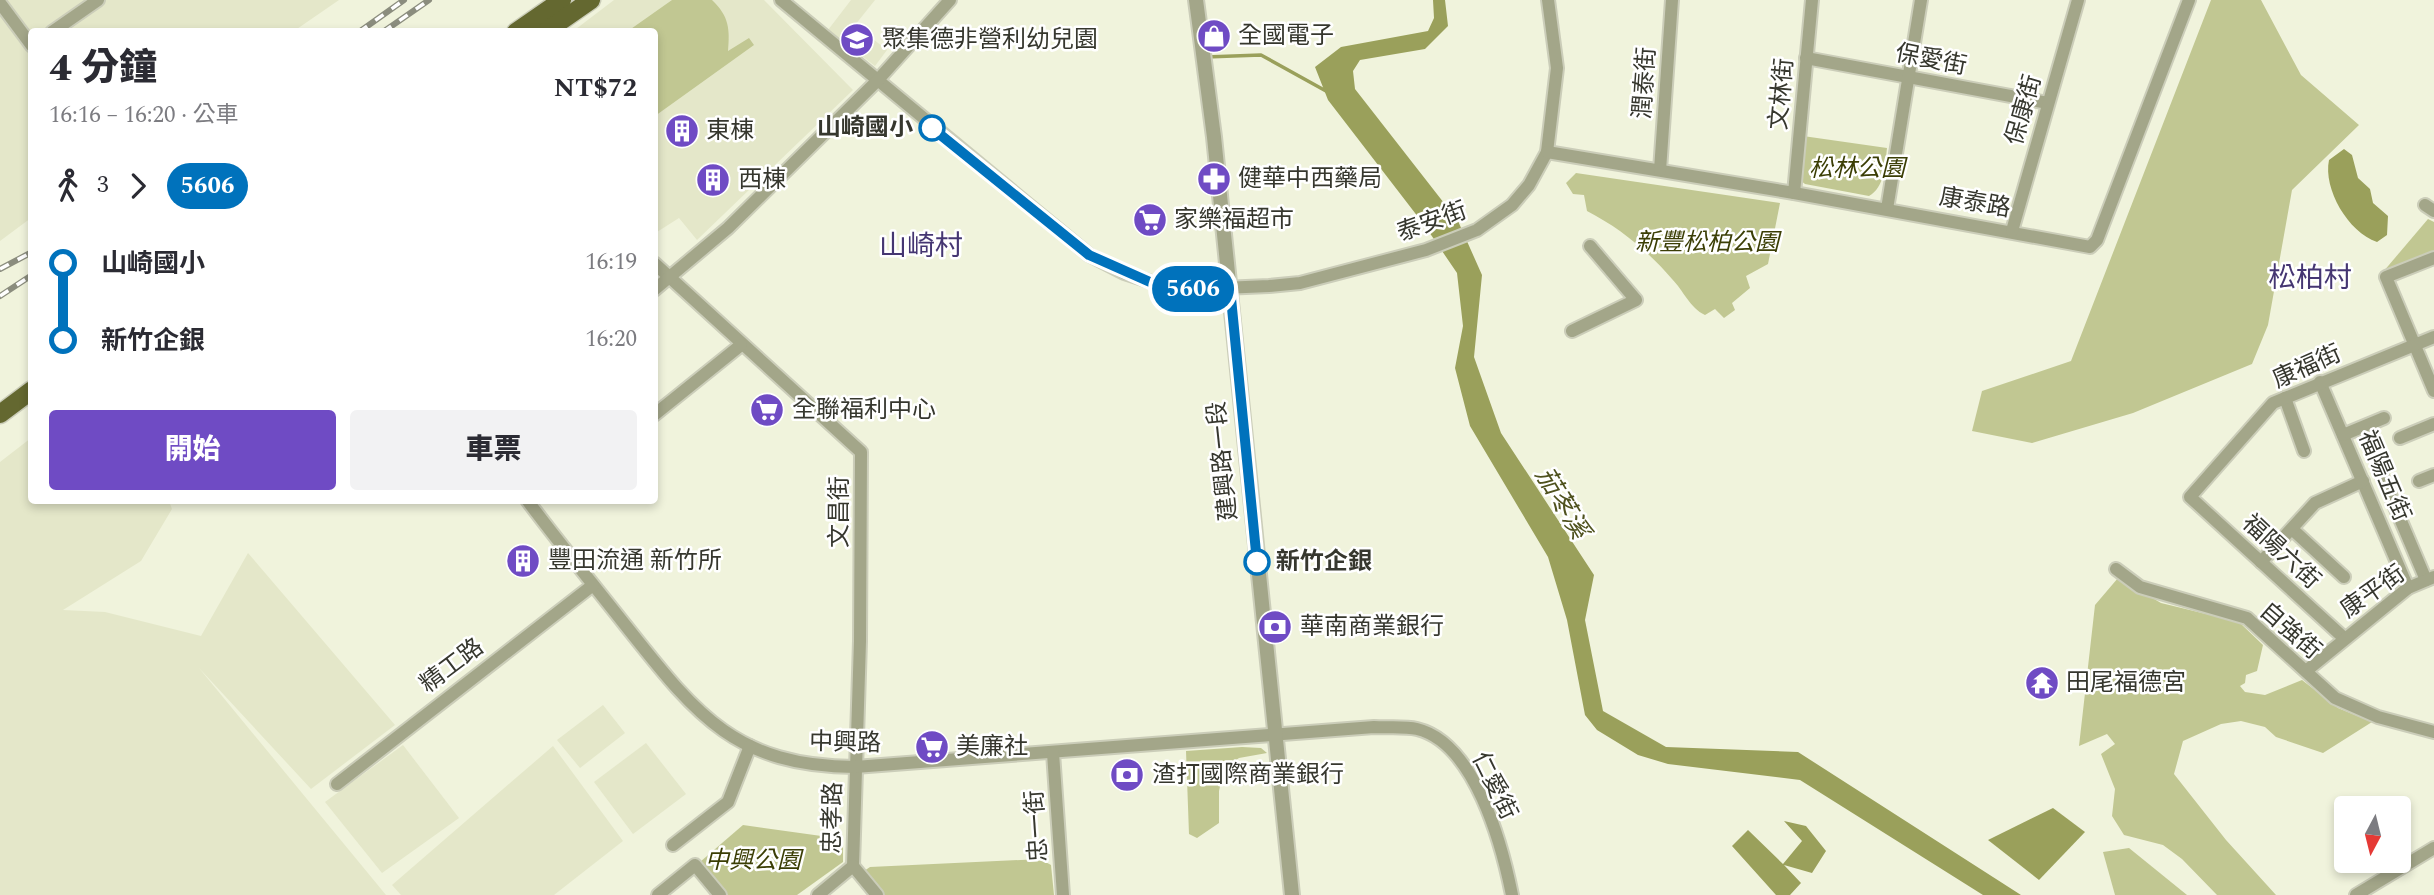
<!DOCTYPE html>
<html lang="zh-TW">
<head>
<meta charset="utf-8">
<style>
  body { margin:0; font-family:Spectral,"Noto Sans TC",serif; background:#f2f2f3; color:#2b2b33; height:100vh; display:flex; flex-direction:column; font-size:26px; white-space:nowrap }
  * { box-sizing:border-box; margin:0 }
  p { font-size:23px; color:#7c7c81 }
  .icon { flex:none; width:38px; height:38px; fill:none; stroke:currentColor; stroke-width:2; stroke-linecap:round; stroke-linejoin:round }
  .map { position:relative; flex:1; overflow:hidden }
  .drawer { position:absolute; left:28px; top:28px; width:630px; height:476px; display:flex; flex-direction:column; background:#fff; border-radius:7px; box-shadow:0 4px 10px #0003 }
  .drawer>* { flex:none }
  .badge { padding:0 14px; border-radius:23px; font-size:24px; line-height:46px }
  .needle { width:46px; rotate:187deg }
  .controls { position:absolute; left:2334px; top:796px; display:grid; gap:14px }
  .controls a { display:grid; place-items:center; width:77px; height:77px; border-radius:7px; background:#fff; box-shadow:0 4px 10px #0003; font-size:35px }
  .map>.badge { position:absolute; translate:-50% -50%; box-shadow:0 0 0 4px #fff }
  .legs { display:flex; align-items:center; gap:10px; height:77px; padding:0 21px; font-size:23px }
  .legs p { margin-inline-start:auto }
  .head { display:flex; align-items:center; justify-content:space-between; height:119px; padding:0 21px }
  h1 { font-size:38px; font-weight:800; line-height:52px }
  .button { display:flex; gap:14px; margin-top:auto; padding:14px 21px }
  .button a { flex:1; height:80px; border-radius:7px; background:#6f4bc4; color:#fff; font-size:28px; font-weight:800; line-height:80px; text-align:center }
  .button a+a { background:#f2f2f3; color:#2b2b33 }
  ul { padding:0 21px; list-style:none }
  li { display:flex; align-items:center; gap:24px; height:77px; font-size:26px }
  li i { display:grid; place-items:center; width:10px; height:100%; margin:0 9px; background:currentColor }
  li i::after { content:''; width:18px; height:18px; margin:-9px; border:5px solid; border-radius:50%; background:#fff }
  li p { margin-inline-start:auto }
  li:first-child i { background:linear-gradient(#0000 50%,currentColor 0) }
  li:last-child i { background:linear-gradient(currentColor 50%,#0000 0) }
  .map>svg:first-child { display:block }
</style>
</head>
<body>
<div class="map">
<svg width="2434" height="895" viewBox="0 0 2434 895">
  <rect width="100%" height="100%" fill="#f0f3dc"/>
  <g fill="#e4e7c9">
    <polygon points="0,0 339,0 294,31 32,32 31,218 0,241"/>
    <polygon points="614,0 764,0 853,90 697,240 679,218 657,232 654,32 572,32"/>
    <polygon points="851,0 875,0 855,25 887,50 875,66 828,30"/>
    <polygon points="31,438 32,500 169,501 172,509 141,561 63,610 105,612 201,636 248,553 395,725 311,789 199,668 386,895 0,895 0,462"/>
    <polygon points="603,705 625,733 580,768 557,740"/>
    <polygon points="646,743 686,794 633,834 594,782"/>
    <polygon points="403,745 459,818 382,873 325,802"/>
    <polygon points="553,746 623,841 554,895 401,895 392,885"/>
  </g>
  <g fill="#c1c792">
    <path d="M672,0H712C729,16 730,29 728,51L749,38L754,45L655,116L654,32L628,31Z"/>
    <polygon points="2211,0 2261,0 2301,75 2359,125 2292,190 2268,325 2252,364 2133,413 2032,443 1972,431 1982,391 2071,361"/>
    <path d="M1803,136L1887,148C1885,165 1885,187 1869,196L1805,184L1800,180Z"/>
    <path d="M1576,173L1780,203L1768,264L1746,276L1750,288L1732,303L1735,310L1724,318L1715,309L1705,315C1690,308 1683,290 1672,279C1648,251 1620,228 1587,211L1584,195L1573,194L1566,183Z"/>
    <polygon points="2428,219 2434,222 2434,251 2387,274 2383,272"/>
    <polygon points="2118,578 2161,603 2239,622 2263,645 2257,671 2246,675 2245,683 2240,686 2245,692 2265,695 2302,680 2338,708 2372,722 2323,753 2276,737 2265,727 2241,721 2221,724 2183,741 2174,774 2226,840 2276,895 2217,895 2182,859 2163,845 2124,835 2112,816 2115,789 2101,754 2115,744 2107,734 2079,746 2095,605"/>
    <polygon points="1242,747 1261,748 1267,753 1239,758 1224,768 1219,791 1219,823 1197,838 1189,834 1186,751"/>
    <polygon points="743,825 843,839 843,862 797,895 728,895 700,862"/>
    <polygon points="2129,848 2187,895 2115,895 2103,852"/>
    <polygon points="1040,859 1051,865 1054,895 883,895 864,871 870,867"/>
  </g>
  <g fill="#9aa05b">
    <polygon points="1433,0 1445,0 1448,26 1425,49 1360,60 1353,71 1355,89 1458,221 1482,275 1474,357 1501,433 1594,575 1585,620 1603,711 1666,747 1798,752 2021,895 1983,895 1800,780 1668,764 1638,755 1597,730 1585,715 1567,620 1548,557 1470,426 1455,368 1463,326 1457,273 1425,226 1328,100 1315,67 1341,47 1428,31 1434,18"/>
    <path d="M2344,149L2352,155L2358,178L2370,189L2373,203L2388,216L2387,235L2377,242C2348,232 2323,189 2329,160Z"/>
    <polygon points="2053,808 2085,832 2039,880 1988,840"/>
    <polygon points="1784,821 1806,826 1826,851 1812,873 1784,865 1801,883 1790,895 1776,895 1732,846 1748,830 1783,864 1802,841"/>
  </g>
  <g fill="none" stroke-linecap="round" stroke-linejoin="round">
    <polyline stroke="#9aa05b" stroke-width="3.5" points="1206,57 1261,55 1326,91"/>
    <g stroke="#cbcdb9" stroke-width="16">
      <g id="minor">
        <polyline points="781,0 1089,255 1124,273 1176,290 1269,286 1300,283 1426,250 1477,230 1512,205 1529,185 1547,152 1557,68 1548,0"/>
        <polyline points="0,3 32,46"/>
        <polyline points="52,32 98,0"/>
        <polyline points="1806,58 2048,103"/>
        <polyline points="1547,152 1794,193 2090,247 2097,240 2189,0"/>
        <polyline points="1660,170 1672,0"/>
        <polyline points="1794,193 1812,0"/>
        <polyline points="2425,205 2434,211"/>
        <polyline points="1887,209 1921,0"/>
        <polyline points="2012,231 2078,0"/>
        <polyline points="2434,258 2386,277 2434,391"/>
        <polyline points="654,263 861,452 860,641 853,866 818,895"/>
        <polyline points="654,290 728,228 877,81 950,0"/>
        <polyline points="1572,331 1636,300 1590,246"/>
        <polyline points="2320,382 2408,588"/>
        <polyline points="2285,398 2304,451"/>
        <polyline points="654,415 741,345"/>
        <polyline points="2343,435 2384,418"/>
        <polyline points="2400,438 2434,424"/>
        <polyline points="2379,469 2426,580"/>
        <polyline points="2419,481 2434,475"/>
        <path d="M527,500C559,543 593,584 626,626C695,713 734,766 855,767L1374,727C1388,728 1404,726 1417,729C1475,743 1502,845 1512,895"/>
        <polyline points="2292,529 2344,577"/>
        <polyline points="2261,562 2315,503 2363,481"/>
        <polyline points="2116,569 2140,587 2247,618 2335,698 2378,717 2434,732"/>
        <polyline points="2344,638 2190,497 2273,403 2434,337"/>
        <polyline points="2306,671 2408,588 2434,577"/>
        <polyline points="1053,753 1063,895"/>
        <polyline points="337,784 593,585"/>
        <polyline points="673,845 728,802 750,746"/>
        <polyline points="853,866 877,895"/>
        <polyline points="658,895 695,865 720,895"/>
        <polyline points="2356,895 2434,848"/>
      </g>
    </g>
    <g stroke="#cbcdb9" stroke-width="18">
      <polyline id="tertiary" points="1196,0 1214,137 1292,895"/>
    </g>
    <g stroke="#cbcdb9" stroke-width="21">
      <g id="primary">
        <polyline points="516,32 562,0"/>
        <polyline points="545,32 591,0"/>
        <polyline points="0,414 32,390"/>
      </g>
    </g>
    <use href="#minor" stroke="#a3a689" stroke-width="12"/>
    <use href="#tertiary" stroke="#a3a689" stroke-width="14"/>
    <use href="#primary" stroke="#646830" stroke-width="18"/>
    <g stroke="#8b8d7e" stroke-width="6">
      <g id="rail">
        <polyline points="359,32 404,0"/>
        <polyline points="383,32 429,0"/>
        <polyline points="0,269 32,252"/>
        <polyline points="0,296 32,275"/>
      </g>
    </g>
    <use href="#rail" stroke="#fff" stroke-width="3.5" stroke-dasharray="10" stroke-linecap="butt"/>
  </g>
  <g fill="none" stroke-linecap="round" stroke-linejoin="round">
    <g stroke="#fff" stroke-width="16">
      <polyline id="line-1" points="932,128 1089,255 1159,286 1176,290 1230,288 1257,562"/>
    </g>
    <use href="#line-1" stroke="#0072bc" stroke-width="10"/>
  </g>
  <defs>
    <g id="shop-disc" transform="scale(1.75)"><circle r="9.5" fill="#6f4bc4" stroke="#fff"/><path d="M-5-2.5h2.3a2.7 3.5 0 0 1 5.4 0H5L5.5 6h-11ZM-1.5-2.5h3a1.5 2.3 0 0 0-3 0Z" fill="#fff"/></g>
    <g id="school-disc" transform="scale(1.75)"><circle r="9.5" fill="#6f4bc4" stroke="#fff"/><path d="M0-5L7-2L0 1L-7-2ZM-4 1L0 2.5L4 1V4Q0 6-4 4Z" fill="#fff"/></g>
    <g id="building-disc" transform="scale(1.75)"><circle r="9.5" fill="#6f4bc4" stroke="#fff"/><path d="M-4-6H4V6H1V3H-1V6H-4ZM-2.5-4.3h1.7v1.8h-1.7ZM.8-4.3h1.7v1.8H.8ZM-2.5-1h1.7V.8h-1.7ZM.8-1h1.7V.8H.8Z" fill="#fff"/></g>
    <g id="pharmacy-disc" transform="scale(1.75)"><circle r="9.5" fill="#6f4bc4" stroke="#fff"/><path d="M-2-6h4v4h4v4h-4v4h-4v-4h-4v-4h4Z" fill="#fff"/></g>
    <g id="supermarket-disc" transform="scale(1.75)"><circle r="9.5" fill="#6f4bc4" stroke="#fff"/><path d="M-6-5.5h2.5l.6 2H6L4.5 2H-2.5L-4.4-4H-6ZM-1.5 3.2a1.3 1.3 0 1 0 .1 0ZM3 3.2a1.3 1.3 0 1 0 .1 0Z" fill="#fff"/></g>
    <g id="bank-disc" transform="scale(1.75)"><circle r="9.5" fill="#6f4bc4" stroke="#fff"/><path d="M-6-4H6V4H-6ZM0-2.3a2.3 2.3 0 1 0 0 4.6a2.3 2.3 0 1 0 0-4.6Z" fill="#fff"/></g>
    <g id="temple-disc" transform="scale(1.75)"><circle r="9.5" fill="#6f4bc4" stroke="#fff"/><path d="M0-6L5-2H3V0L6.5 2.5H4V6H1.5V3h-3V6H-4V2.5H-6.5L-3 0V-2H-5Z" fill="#fff"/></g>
  </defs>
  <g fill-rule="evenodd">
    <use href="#shop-disc" x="1214" y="36"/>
    <use href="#school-disc" x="857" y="40"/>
    <use href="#building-disc" x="682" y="131"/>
    <use href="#pharmacy-disc" x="1214" y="179"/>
    <use href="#building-disc" x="713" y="180"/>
    <use href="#supermarket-disc" x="1150" y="220"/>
    <use href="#supermarket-disc" x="767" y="410"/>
    <use href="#building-disc" x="523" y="561"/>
    <use href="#bank-disc" x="1275" y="627"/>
    <use href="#temple-disc" x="2042" y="683"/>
    <use href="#supermarket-disc" x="932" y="747"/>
    <use href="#bank-disc" x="1127" y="775"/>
  </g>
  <g fill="#fff" stroke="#0072bc" stroke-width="3.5">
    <circle cx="932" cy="128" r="12"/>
    <circle cx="1257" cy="562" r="12"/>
  </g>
  <g text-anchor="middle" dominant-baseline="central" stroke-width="5" stroke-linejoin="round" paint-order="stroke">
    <g font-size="24" fill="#36372e" stroke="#fff" text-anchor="start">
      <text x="1238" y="36">全國電子</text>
      <text x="882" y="40">聚集德非營利幼兒園</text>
      <text x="706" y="131">東棟</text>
      <text x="1238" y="179">健華中西藥局</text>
      <text x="738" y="180">西棟</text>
      <text x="1174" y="220">家樂福超市</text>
      <text x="792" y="410">全聯福利中心</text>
      <text x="548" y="561">豐田流通 新竹所</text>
      <text x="1300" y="627">華南商業銀行</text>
      <text x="2066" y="683">田尾福德宮</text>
      <text x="956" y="747">美廉社</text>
      <text x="1152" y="775">渣打國際商業銀行</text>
    </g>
    <g font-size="24" fill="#36372e" stroke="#fff">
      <text transform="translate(1931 60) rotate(11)">保愛街</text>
      <text transform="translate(1645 83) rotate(-86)">潤泰街</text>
      <text transform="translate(1782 94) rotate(-85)">文林街</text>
      <text transform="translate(2024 110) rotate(-74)">保康街</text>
      <text transform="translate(1975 203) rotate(10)">康泰路</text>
      <text transform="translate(1432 222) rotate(-20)">泰安街</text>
      <text transform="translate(2307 367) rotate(-24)">康福街</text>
      <text transform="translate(1223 461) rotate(-96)">建興路一段</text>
      <text transform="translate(2384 476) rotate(67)">福陽五街</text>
      <text transform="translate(840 512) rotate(-90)">文昌街</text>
      <text transform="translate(2281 552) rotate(43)">福陽六街</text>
      <text transform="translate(2373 592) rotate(-35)">康平街</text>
      <text transform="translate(2290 631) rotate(41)">自強街</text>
      <text transform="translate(452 666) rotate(-37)">精工路</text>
      <text transform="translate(845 743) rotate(1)">中興路</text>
      <text transform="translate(1494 786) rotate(64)">仁愛街</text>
      <text transform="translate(833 818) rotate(-89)">忠孝路</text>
      <text transform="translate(1037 826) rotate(-94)">忠一街</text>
    </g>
    <g font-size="24" font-weight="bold" fill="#36372e" stroke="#fff" text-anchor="end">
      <text x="913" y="128">山崎國小</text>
      <text x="1276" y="562" text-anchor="start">新竹企銀</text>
    </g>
    <g font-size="24" font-style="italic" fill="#3b3e05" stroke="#fff">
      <text x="1857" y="169">松林公園</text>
      <text x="1707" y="243">新豐松柏公園</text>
      <text x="753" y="861">中興公園</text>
    </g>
    <g font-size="26" font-style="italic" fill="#4f521e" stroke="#fff">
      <text transform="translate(1562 503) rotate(59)">茄苳溪</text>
    </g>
    <g font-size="28" fill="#453672" stroke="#fff">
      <text x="921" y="246">山崎村</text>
      <text x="2310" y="278">松柏村</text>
    </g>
  </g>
</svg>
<div class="controls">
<a><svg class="needle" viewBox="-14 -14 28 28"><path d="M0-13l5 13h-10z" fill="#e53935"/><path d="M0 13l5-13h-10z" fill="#7c7c81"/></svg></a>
</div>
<b class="badge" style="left:1193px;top:289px;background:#0072bc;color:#fff">5606</b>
<section class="drawer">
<div class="head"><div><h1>4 分鐘</h1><p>16:16 – 16:20 · 公車</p></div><b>NT$72</b></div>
<div class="legs"><svg class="icon" aria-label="walk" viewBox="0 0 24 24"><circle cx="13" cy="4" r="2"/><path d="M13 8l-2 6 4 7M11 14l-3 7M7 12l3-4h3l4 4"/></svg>3<svg class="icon" aria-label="forward" viewBox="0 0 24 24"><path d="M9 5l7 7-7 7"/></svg><b class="badge" style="background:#0072bc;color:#fff">5606</b></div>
<ul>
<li><i style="color:#0072bc"></i><b>山崎國小</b><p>16:19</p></li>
<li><i style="color:#0072bc"></i><b>新竹企銀</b><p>16:20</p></li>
</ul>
<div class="button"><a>開始</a><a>車票</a></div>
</section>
</div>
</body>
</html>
